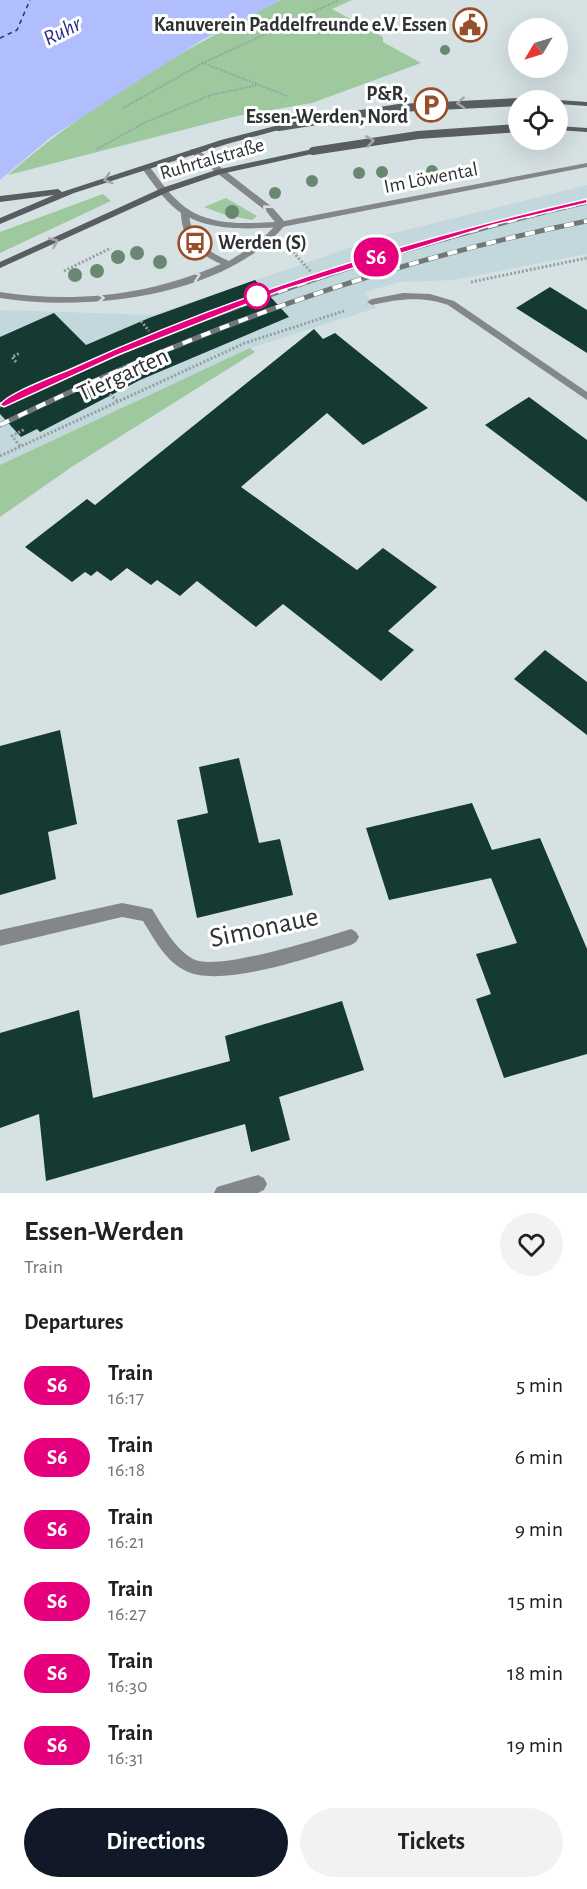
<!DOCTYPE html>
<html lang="en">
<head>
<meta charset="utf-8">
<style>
  body { margin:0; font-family:"Alegreya Sans",sans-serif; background:#f2f2f2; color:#202124; height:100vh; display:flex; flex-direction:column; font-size:22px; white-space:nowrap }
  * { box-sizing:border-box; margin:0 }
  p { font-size:20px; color:#757577 }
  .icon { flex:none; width:33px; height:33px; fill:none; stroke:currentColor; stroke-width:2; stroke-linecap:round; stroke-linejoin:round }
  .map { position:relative; height:1193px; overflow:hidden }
  .sheet { display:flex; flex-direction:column; background:#fff; flex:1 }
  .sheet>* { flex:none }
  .badge { padding:0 12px; border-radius:20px; font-size:21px; line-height:39px }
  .needle { width:39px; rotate:232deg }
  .tools { position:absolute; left:508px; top:18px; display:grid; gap:12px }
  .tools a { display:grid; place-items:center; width:60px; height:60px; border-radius:50%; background:#fff; box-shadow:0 6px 24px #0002; font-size:30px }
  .map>.badge { position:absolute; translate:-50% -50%; box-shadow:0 0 0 3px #fff }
  h2 { padding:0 24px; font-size:22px; line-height:54px }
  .round { display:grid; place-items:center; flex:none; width:63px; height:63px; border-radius:32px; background:#f2f2f2 }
  .headline { display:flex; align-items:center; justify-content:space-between; height:102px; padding:0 24px }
  h1 { font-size:28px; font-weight:600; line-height:45px }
  .cta { display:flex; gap:12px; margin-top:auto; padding:12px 24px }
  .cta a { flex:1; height:69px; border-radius:36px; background:#111827; color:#fff; font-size:24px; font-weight:600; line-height:69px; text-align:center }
  .cta a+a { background:#f2f2f2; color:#202124 }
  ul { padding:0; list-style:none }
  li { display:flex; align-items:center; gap:18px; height:72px; padding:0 24px }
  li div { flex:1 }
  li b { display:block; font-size:22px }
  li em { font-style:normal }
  li .badge { min-width:66px; font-weight:700; text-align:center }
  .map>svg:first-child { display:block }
</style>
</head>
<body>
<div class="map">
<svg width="587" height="1193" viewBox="0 0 587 1193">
  <rect width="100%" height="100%" fill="#d5e1e3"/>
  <polygon fill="#c2d8dc" points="587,185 587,254 453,280 400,282 365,292 376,308 250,348 0,465 0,310 154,315 390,234"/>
  <g fill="#9ec89e">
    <path d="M281,0H352L332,9L383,37V42L421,63L312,103L237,116L8,175C89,104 184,49 281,0Z"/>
    <polygon points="103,194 111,201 0,253 0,232"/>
    <polygon points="226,198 257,216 252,220 226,215 204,207"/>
    <polygon points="250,348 255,352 73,466 0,517 0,465"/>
  </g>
  <polygon fill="#b1befd" points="0,0 281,0 202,40 51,137 0,180"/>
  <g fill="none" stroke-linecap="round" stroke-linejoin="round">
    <polyline stroke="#292c83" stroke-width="1.5" stroke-dasharray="4.5 4" stroke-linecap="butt" points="0,38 17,30 30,0"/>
  </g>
  <g fill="#143a32">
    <polygon points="255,280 289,317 140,380 40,432 37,429 21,437 0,414 0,337 54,313 86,345 149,318"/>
    <polygon points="550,287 587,310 587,353 516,308"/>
    <polygon points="314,329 323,339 335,333 428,408 363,445 327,413 241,487 357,570 383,548 437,587 388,631 414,650 381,681 283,604 256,627 197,581 180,596 157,580 151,585 127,568 111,581 97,571 91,576 85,572 72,582 25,547 87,499 95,505"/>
    <polygon points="529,397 587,440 587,502 485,425"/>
    <polygon points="545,650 587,682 587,735 514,679"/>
    <polygon points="60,730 77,824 48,832 56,879 0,895 0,746"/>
    <polygon points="239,758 259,843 280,839 293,895 197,918 177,820 208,813 199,767"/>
    <polygon points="472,803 492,850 540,838 587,949 587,1054 504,1078 476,999 491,994 476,954 517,943 491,878 389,900 366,828"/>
    <polygon points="342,1001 364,1070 279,1097 290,1140 251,1152 245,1124 46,1181 39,1114 0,1128 0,1033 79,1010 93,1098 230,1061 225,1036"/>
  </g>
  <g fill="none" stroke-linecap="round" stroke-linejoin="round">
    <g stroke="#959ea0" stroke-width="2" stroke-dasharray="1.5 1.5" stroke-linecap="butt">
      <polyline points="287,96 203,63 339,0"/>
      <polyline points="123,108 203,63"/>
      <polyline points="97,149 146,122 211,95 258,85"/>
    </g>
    <g stroke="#959ea0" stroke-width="3" stroke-dasharray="2 2" stroke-linecap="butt">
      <polyline points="293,252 311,272"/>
      <polyline points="64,271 111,248"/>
      <polyline points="471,282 587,258"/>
      <polyline points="141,321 149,331"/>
      <polyline points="16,362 12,357 20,353"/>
      <polyline points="101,386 117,401"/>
      <polyline points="20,446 12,436 25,429"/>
      <polyline points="0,456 245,343 344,311"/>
    </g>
    <g fill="#83878a" fill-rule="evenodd">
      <path d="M185,209L189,212C190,238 206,251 229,261L259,242L279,222L286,224C226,297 87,312 0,298V292C75,304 151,295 221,264C198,254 181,239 181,212Z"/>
      <path d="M122,903L152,909C163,926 174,948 193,959C217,972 322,938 351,929L356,932L359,937L356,942L351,945C312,956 220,990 184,970C165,960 154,939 143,921L122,917L0,946V930Z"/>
      <polygon points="258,1175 264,1178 267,1184 264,1190 258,1193 214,1193 217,1187"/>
    </g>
    <g fill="#83878a" fill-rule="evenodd">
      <path d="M191,149H197L272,207L284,221L587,163V167L282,227C248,229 206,232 177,210C163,199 152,182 141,167L148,165C158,177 166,191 178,201C203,226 242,224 275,222L266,211L191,153Z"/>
      <path d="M403,293L430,294L454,301L587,392V400L448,305C421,296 399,299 372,305L367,302L372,299Z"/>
    </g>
    <g fill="#585d61" fill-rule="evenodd">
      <polygon points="555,100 558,100 587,102 587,106 558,104 558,100"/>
      <polygon points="279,125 282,125 282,129 227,144 74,193 0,224 0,218 54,195 0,202 0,196 58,189 62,192 221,140"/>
      <polygon points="558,126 587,128 587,132 558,130"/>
      <polygon points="313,149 316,149 316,153 221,174 168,192 0,268 0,262 162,188 216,170"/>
    </g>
    <g stroke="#71787a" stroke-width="5">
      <g id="rail">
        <path d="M0,405C191,317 382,249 587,202"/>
        <path d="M0,425C194,331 375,264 587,221"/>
      </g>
    </g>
    <use href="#rail" stroke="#fff" stroke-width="4" stroke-dasharray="10" stroke-linecap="butt"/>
    <g stroke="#585d61" stroke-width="8">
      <polyline points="279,127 399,108 519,102"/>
      <polyline points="313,151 418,135 519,128"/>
    </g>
  </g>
  <g fill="#698771">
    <circle cx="445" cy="50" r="5"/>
    <circle cx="432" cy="171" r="6"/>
    <circle cx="382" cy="172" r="6"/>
    <circle cx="359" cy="173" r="6"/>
    <circle cx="312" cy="181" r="6"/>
    <circle cx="275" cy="193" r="6"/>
    <circle cx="232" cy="212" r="7"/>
    <circle cx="137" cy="253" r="7"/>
    <circle cx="118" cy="257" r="7"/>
    <circle cx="160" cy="262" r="7"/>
    <circle cx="97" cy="271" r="7"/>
    <circle cx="75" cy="275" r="7"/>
  </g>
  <defs><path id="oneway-chevron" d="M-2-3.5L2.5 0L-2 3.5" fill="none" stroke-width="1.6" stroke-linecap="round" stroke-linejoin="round" transform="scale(1.5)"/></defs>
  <g stroke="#a3a6a8">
    <use href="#oneway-chevron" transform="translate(461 103) rotate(177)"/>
    <use href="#oneway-chevron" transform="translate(370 141) rotate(-9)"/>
    <use href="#oneway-chevron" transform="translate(108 179) rotate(162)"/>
    <use href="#oneway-chevron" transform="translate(54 242) rotate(-25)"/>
  </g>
  <g stroke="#dadbdc">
    <use href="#oneway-chevron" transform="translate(267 209) rotate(-139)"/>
    <use href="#oneway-chevron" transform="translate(196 276) rotate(-20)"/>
    <use href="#oneway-chevron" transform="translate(100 298) rotate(-2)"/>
  </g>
  <path fill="#e6007e" stroke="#fff" stroke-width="1.5" d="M587,199V203L493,225L282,290L118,355L4,407L0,405C7,393 55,376 73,368C237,293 411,239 587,199Z"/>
  <defs>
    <g id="civic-ring" transform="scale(1.725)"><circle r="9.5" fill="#fff" stroke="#964f29" stroke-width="1.5"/><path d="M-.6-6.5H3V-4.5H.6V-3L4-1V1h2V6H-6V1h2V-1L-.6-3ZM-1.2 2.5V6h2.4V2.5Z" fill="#964f29"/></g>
    <g id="parking-ring" transform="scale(1.725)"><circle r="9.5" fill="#fff" stroke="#964f29" stroke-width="1.5"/><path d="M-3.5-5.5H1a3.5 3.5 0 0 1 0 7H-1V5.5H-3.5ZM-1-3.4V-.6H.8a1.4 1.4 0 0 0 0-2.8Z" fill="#964f29"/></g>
    <g id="bus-ring" transform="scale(1.725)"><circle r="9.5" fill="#fff" stroke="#964f29" stroke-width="1.5"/><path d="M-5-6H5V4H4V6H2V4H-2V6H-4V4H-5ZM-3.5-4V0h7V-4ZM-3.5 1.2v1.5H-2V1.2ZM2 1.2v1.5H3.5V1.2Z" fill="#964f29"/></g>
  </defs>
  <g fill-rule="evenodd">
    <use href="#civic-ring" x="470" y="25"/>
    <use href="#parking-ring" x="431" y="105"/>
    <use href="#bus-ring" x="195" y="243"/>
  </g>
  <circle fill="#fff" stroke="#e6007e" stroke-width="3" cx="257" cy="296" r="12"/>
  <g text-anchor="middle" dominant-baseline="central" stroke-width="6" stroke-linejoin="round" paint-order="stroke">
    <g font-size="20" font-weight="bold" fill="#2e3233" stroke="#fff" text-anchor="end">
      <text x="447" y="25">Kanuverein Paddelfreunde e.V. Essen</text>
      <text x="408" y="94">P&amp;R,<tspan x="408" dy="23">Essen-Werden, Nord</tspan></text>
      <text x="218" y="243" text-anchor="start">Werden (S)</text>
    </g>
    <g font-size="20" fill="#2e3233" stroke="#fff">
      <text transform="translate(212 159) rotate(-16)">Ruhrtalstraße</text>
      <text transform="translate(431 178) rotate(-11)">Im Löwental</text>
    </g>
    <g font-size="22" font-style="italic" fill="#292c83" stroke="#fff">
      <text transform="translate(62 31) rotate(-27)">Ruhr</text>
    </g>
    <g font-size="24" fill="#2e3233" stroke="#fff">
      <text transform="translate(123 375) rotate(-25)">Tiergarten</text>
    </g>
    <g font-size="28" fill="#2e3233" stroke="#fff">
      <text transform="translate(264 928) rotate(-12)">Simonaue</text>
    </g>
  </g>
</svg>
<div class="tools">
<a><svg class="needle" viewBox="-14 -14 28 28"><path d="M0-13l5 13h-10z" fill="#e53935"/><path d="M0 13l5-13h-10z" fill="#757577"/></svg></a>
<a><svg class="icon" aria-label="locate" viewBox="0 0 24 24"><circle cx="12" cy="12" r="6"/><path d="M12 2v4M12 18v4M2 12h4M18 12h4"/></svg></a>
</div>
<b class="badge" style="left:376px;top:257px;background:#e6007e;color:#fff">S6</b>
</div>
<section class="sheet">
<div class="headline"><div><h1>Essen-Werden</h1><p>Train</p></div><a class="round"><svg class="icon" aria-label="heart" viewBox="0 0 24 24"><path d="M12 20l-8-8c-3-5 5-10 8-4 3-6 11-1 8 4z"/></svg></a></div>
<h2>Departures</h2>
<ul>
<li><span class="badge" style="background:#e6007e;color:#fff">S6</span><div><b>Train</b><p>16:17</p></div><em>5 min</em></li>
<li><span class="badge" style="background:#e6007e;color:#fff">S6</span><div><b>Train</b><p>16:18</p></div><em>6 min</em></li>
<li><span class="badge" style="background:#e6007e;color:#fff">S6</span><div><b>Train</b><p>16:21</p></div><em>9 min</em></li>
<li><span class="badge" style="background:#e6007e;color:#fff">S6</span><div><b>Train</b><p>16:27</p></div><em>15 min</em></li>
<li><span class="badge" style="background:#e6007e;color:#fff">S6</span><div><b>Train</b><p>16:30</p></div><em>18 min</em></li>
<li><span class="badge" style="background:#e6007e;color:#fff">S6</span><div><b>Train</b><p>16:31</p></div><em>19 min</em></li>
</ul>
<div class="cta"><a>Directions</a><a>Tickets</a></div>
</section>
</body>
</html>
